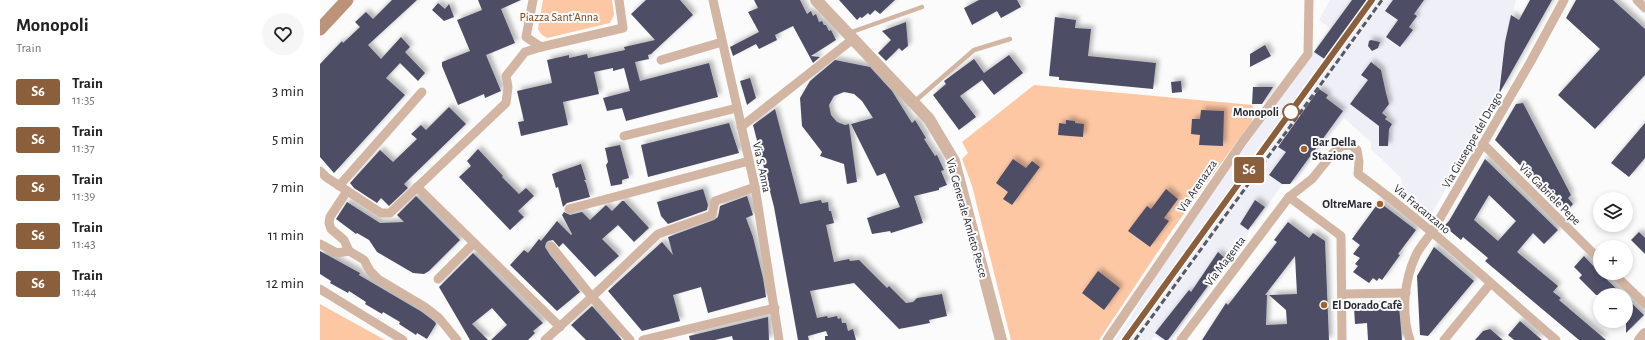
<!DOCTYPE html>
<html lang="en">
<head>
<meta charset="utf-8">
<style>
  body { margin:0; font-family:"Alegreya Sans",sans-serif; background:#f6f6f6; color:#222; height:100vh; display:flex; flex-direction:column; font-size:15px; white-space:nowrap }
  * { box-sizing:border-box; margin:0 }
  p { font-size:13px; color:#767676 }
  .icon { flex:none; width:22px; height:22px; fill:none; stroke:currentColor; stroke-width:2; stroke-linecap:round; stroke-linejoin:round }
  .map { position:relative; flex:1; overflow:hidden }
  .details { display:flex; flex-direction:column; background:#fff; width:320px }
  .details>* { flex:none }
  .badge { padding:0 8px; border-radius:3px; font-size:14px; line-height:26px }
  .fabs { position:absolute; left:1273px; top:192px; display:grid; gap:8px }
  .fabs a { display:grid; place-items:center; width:40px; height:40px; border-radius:50%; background:#fff; box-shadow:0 2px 6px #0003; font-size:20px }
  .map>.badge { position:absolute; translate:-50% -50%; box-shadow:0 0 0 2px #fff }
  .round { display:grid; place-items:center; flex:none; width:42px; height:42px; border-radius:21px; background:#f6f6f6 }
  .head { display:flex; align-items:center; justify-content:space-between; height:68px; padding:0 16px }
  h1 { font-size:19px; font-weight:700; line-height:30px }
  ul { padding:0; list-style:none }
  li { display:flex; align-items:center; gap:12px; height:48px; padding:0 16px }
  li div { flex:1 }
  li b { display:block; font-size:15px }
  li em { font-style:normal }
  li .badge { min-width:44px; font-weight:700; text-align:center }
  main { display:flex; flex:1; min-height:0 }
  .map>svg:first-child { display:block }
</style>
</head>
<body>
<main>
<section class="details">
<div class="head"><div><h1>Monopoli</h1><p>Train</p></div><a class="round"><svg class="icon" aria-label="heart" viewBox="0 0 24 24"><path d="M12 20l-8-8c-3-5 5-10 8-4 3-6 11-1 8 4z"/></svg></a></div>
<ul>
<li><span class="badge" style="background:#8b5e3c;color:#fff">S6</span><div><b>Train</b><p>11:35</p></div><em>3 min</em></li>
<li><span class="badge" style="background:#8b5e3c;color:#fff">S6</span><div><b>Train</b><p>11:37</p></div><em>5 min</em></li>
<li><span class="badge" style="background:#8b5e3c;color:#fff">S6</span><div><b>Train</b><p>11:39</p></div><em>7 min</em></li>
<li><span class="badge" style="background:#8b5e3c;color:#fff">S6</span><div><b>Train</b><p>11:43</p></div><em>11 min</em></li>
<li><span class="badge" style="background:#8b5e3c;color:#fff">S6</span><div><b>Train</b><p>11:44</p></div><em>12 min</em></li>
</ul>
</section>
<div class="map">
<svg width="1325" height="340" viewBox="0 0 1325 340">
  <defs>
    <filter id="shadow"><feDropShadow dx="3.5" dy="-3.5" stdDeviation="2" flood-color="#0004"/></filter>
  </defs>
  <rect width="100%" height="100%" fill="#fbfbfb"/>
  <polygon fill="#efeff7" points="1010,0 1196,0 1185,40 1177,98 1112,213 1083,190 1081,178 1051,149 1051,142 1024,118 984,170 971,184 962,185 851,340 840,340 835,336 831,340 795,340 810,319 852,249 1010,28 999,20"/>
  <g fill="#fdc7a4">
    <polygon points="223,0 292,0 294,15 290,23 227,38 221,34 218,29"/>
    <polygon points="714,85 933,105 932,121 855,226 779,340 691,340 652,186 642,159 648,153 642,142"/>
    <polygon points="0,304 65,340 0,340"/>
  </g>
  <g fill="#4e4e66" fill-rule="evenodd" filter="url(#shadow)">
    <polygon points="72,0 97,0 48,45 61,59 81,37 90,47 85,52 105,73 98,81 80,63 66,78 85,95 14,173 0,157 0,64 22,41 23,43 40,27 35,22 46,12 53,19"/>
    <polygon points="158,0 201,0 181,9 195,43 166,55 181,91 165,98 164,94 138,105 122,66 122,62 150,51 137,20 162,10"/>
    <polygon points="326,0 360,0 373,15 331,54 328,55 329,59 315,62 320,81 389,63 398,97 306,121 302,108 287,111 283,98 310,91 304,68 293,71 293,68 274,72 279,94 243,102 248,125 201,136 198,122 204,121 197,91 232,83 227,60 249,55 249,58 267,54 268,58 305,50 304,47 335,40 311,14"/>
    <polygon points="434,0 480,0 487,14 491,11 493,16 496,14 499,22 502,21 504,25 506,25 509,31 511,30 516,40 491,56 500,57 493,63 473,26 455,35 457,40 439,49 436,44 413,56 410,47 439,32 428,12 438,8"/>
    <polygon points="519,0 575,0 560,14 555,10 550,15 548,13 542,18 540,17 537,20"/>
    <polygon points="659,0 697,0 701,7 681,18 677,11 652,25 644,8"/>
    <polygon points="1032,0 1050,0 1006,60 994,52"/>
    <polygon points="1073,0 1104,0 1094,14 1097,16 1089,27 1093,30 1080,47 1066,37 1078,20 1065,11"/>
    <polygon points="1210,0 1232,0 1179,94 1185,42 1191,15 1199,20"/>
    <polygon points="1256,0 1293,0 1325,29 1325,75 1275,129 1238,95 1280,49 1246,18"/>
    <polygon points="118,3 125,9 129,4 134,17 124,21 112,10"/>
    <polygon points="735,17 756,20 755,28 771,29 768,56 836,63 833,89 739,80 739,77 729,76"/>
    <polygon points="586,22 588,46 582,51 579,48 566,61 558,53 571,40 562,31"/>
    <polygon points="1051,40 1060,42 1058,48 1052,51 1048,46 1049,41"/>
    <polygon points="945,45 951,56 930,67 930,54"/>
    <polygon points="689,55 703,73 674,95 662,80 640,96 656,117 639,130 613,95 626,84 624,81 654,59 664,73"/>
    <polygon points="515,60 550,67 572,91 592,123 595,120 606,138 604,139 615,156 617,155 624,170 621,171 627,185 619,188 619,190 594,196 603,223 571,233 570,231 552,234 547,218 580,207 565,173 557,176 531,124 553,118 542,101 534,94 524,92 514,96 509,105 511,115 517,122 525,125 529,124 537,182 527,184 524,164 500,156 502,152 482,126 480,98 490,81"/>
    <polygon points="1051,62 1061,70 1066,93 1069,104 1062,113 1067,117 1065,119 1072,124 1069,129 1068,146 1059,146 1059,126 1030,104 1048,80 1041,75"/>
    <polygon points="430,78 436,98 427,105 420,81"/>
    <polygon points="861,81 862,92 852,93 851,82"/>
    <polygon points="933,87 953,87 942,104 932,104"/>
    <polygon points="999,89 1008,95 1006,98 1023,111 970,184 962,184 949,175 966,152 958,147"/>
    <polygon points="1203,103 1251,195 1248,198 1253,204 1246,212 1175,140 1196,104"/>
    <polygon points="129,107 146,124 84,184 88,188 69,206 61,198 57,203 34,188 30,183 60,150 73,162 97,139 91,134 101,125 106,130"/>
    <polygon points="455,109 480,204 501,200 502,203 508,202 509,211 511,211 514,223 506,225 514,262 529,259 530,261 539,260 567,288 569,286 586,303 593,302 597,298 622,294 627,316 609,320 610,323 579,329 534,283 490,291 497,318 507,316 508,318 517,316 518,319 521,318 522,323 526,323 528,331 533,329 536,340 505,340 505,336 508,336 506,331 488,336 489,340 478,340 454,207 433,125"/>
    <polygon points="881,110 904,111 903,146 879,145 880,135 871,134 872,119 880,119"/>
    <polygon points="746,120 755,121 755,123 764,124 763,137 738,135 739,123 746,124"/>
    <polygon points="409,123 419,153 328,177 321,145"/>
    <polygon points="1325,123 1325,158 1309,177 1291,163"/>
    <polygon points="300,145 309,178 302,180 302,184 291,186 286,165 288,162 285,148"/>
    <polygon points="158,149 183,176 182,177 199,194 206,188 214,196 198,211 204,217 190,230 139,177 151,166 147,161"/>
    <polygon points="693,159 706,168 712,161 720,167 692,205 683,199 688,192 676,183"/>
    <path d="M1165,159L1238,230L1224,244L1213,233L1197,252L1238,286L1233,292L1241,298L1239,300L1286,340H1259L1165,261L1168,258L1143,237L1141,240L1124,226L1129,221ZM1169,195L1196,221L1178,241L1154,220Z"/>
    <polygon points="261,164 266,180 264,180 266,183 270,197 247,203 243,207 238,187 236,188 232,174"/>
    <polygon points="383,189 388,205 387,210 348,224 341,216 337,202"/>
    <polygon points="846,189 858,199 844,218 849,221 830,247 808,231 827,206 831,209"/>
    <polygon points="96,196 140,240 109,271 104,274 93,273 57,252 49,240 37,233 36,234 16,219 27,202 60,223 84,222 77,215"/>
    <polygon points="427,196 433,215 426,218 433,237 443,278 446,297 388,313 381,287 353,295 360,321 322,331 288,291 342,242 353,255 348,237 394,220 398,217 400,206"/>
    <polygon points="935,200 945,207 928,230 920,224"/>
    <polygon points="302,201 304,201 329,228 314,242 298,225 282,239 299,256 275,277 243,243 239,247 233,240 228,241 226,243 225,247 230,255 260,292 237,311 190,265 204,250 208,253 219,239 221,241 237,221 251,235 252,234 242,215 244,212 250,215 262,212 270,220 286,205 292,211"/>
    <polygon points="1059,202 1096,230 1078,254 1080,255 1062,280 1059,278 1057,281 1053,278 1049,283 1033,272 1038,266 1035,264 1040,258 1033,254 1040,245 1032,239"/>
    <path d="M968,222L989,238L993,233L1005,241L1009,340H882L906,303L908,305L957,242L954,240ZM975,256L977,294L949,295L966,310L967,324L946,325L947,295H945Z"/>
    <polygon points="1319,232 1325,238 1325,254 1311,240"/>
    <polygon points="1114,247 1154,281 1108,336 1100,335 1097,276"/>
    <polygon points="0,251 40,273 39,275 102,312 115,322 116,324 107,339 97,333 96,335 79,324 80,322 63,312 62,314 45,304 46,302 29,291 28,293 10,283 11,281 0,274"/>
    <polygon points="898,252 907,260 848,340 845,340 835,333 869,290 871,292"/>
    <polygon points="153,253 223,323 213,331 215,333 208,340 171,340 187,325 172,308 152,324 168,340 150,340 119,287"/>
    <polygon points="1264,256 1280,273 1303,295 1276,295 1259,278 1262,275 1254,267"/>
    <polygon points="778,271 800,288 784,310 762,293"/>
    <polygon points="1306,298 1324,315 1306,333"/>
    <polygon points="272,306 302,340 266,340 251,325"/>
    <polygon points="1079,306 1082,340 1048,340 1047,323 1035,324 1034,307"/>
    <polygon points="448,317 449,340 413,340 412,336 395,340 370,340 369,336"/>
    <polygon points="1200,321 1222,340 1194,340 1188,335"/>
    <polygon points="1170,329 1183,340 1155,340 1163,331"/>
  </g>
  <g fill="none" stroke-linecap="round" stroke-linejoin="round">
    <g stroke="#d2b5a3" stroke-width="4.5">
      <polyline points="529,33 602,7"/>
      <polyline points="594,102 654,50 690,39"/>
    </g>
    <g stroke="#d2b5a3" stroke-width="9">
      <polyline points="213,0 206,37 221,47 303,28 299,0"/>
      <polyline points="393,0 435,187 459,340"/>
      <polyline points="1317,0 1325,8"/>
      <polyline points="341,60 402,42"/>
      <polyline points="421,127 533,39"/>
      <polyline points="304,136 417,108"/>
      <polyline points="1163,144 1280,260"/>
      <polyline points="0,171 6,177 61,213 70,213 186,103 188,87 186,76 205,52 221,47"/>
      <polyline points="19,186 102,92"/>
      <polyline points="97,187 240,327"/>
      <polyline points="27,191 10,217 9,223 11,229 24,240 29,251 44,260 50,271 58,279 105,307 119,318 137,340"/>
      <polyline points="969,197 1021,236 1022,340"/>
      <polyline points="249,209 429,161"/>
      <polyline points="0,244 17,253 29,251"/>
      <polyline points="231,246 272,297 310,340"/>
      <polyline points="1293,273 1325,304"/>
      <polyline points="118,279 154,243"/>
      <polyline points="0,289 83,340"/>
      <polyline points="1022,294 1086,293"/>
      <polyline points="225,340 272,297 338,234 392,215 395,201 435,187"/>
      <polyline points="323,340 455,308"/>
      <polyline points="787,340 923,141 988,54 989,0"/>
      <path d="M861,340L969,197L992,179L1013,153L1022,146L1031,145L1037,150L1039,162L1038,174C1108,225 1171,284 1236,340"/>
      <path d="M1090,340C1081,314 1084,280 1096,255C1100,247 1107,239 1112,232L1211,61L1244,0"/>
      <polyline points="1124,340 1170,284"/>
    </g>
    <g stroke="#d2b5a3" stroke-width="12">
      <polyline points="496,0 609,119 634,161 681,340"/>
      <polyline points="1320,340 1325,334"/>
    </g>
    <polyline stroke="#bc9378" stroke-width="13" points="0,29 27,0"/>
    <g stroke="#595961" stroke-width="3" stroke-dasharray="6 3" stroke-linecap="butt">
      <polyline points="805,340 1052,0"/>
      <polyline points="815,340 1062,0"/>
    </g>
  </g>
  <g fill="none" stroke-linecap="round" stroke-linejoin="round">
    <g stroke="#fff" stroke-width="9">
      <polyline id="line" points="805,340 1052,0"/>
    </g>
    <use href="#line" stroke="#8b5e3c" stroke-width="6"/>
  </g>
  <circle fill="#fff" stroke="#8b5e3c" stroke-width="2" cx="971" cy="112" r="8"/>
  <g fill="#a46130" stroke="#fbfbfb" stroke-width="1.5">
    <circle cx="984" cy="149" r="4"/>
    <circle cx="1060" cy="204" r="4"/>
    <circle cx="1004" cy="305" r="4"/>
  </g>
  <g text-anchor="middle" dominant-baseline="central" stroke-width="4" stroke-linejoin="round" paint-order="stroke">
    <g font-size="12" fill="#7e4417" stroke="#fbfbfb">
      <text x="239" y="17">Piazza Sant'Anna</text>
    </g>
    <g font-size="12" font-weight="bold" fill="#292934" stroke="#fbfbfb" text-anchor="end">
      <text x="959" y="112">Monopoli</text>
    </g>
    <g font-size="12" fill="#292934" stroke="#fbfbfb">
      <text transform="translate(1152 140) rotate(-60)">Via Giuseppe del Drago</text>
      <text transform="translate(442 167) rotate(78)">Via S. Anna</text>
      <text transform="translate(877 186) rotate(-56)">Via Arenazza</text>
      <text transform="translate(1230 194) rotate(45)">Via Gabriele Pepe</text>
      <text transform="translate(1102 209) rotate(40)">Via Fracanzano</text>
      <text transform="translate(647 218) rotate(74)">Via Generale Amleto Pesce</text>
      <text transform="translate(905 261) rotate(-53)">Via Magenta</text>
    </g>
    <g font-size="12" font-weight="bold" fill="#292934" stroke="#fbfbfb" text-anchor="start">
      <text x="992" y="142">Bar Della<tspan x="992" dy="14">Stazione</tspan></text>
      <text x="1052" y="204" text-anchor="end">OltreMare</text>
      <text x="1012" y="305">El Dorado Cafè</text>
    </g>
  </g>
</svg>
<div class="fabs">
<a><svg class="icon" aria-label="layers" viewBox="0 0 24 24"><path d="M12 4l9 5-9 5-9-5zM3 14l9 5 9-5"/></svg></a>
<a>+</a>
<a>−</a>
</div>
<b class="badge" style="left:929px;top:170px;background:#8b5e3c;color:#fff">S6</b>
</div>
</main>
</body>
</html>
